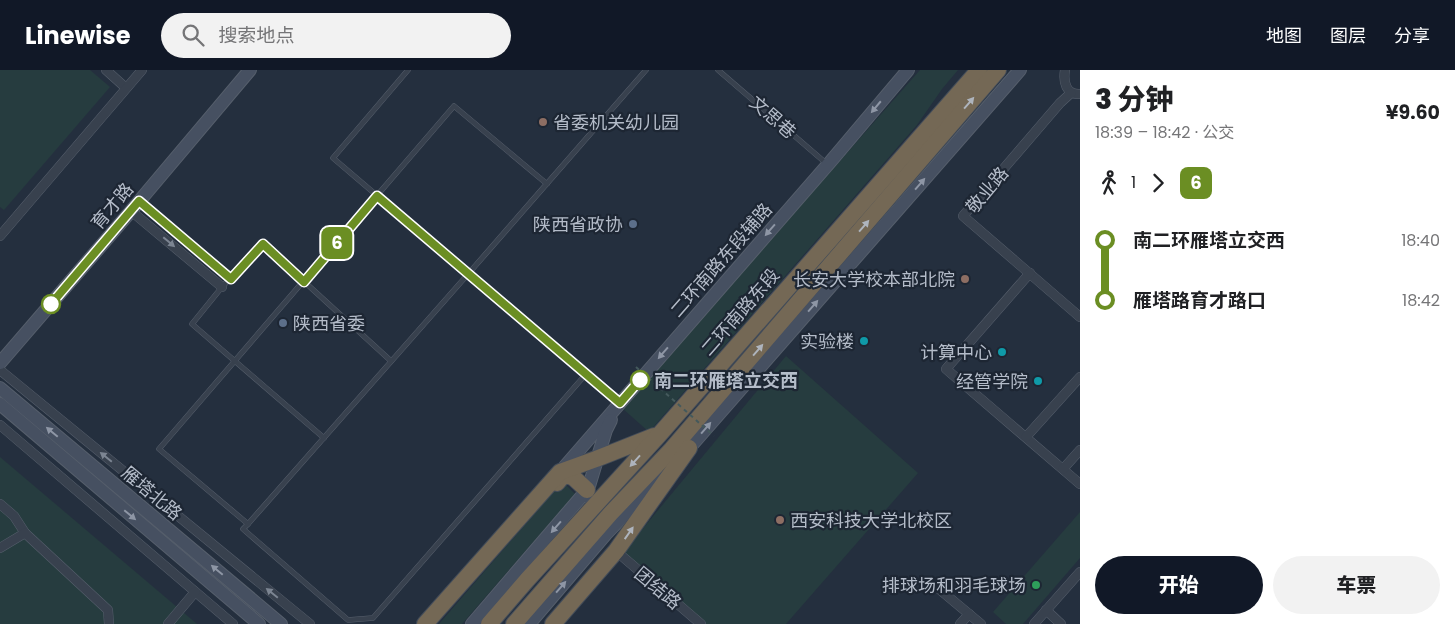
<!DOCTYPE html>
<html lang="zh">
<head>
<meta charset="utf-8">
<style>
  body { margin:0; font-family:Poppins,"Noto Sans SC",sans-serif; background:#f2f2f2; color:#202124; height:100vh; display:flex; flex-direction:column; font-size:19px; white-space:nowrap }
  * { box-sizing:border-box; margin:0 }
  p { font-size:16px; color:#757577 }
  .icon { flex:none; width:28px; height:28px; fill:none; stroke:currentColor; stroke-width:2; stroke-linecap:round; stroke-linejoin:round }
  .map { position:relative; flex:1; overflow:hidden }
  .drawer { display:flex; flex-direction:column; background:#fff; width:375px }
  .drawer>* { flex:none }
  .badge { padding:0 10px; border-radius:8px; font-size:18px; line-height:32px }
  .map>.badge { position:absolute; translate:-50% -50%; box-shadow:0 0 0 2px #fff }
  .legs { display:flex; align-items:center; gap:8px; height:55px; padding:0 15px; font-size:16px }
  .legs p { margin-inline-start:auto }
  .head { display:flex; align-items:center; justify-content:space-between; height:85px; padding:0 15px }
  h1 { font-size:28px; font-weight:800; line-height:38px }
  .button { display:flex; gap:10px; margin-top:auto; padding:10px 15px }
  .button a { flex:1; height:58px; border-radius:30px; background:#111827; color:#fff; font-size:20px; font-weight:800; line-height:58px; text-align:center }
  .button a+a { background:#f2f2f2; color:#202124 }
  ul { padding:0 15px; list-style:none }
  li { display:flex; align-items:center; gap:18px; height:60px; font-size:19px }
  li i { display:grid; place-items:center; width:8px; height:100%; margin:0 6px; background:currentColor }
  li i::after { content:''; width:12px; height:12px; margin:-6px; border:4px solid; border-radius:50%; background:#fff }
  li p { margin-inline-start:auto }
  li:first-child i { background:linear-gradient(#0000 50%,currentColor 0) }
  li:last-child i { background:linear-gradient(currentColor 50%,#0000 0) }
  header { display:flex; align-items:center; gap:30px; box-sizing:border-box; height:70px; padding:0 25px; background:#111827; color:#fff }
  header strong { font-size:24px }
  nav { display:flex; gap:28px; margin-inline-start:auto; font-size:18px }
  .search { width:350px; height:45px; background:#f2f2f2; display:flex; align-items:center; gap:12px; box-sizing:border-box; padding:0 18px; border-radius:28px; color:#757577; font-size:19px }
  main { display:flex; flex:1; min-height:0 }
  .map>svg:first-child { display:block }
</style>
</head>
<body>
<header>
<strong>Linewise</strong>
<div class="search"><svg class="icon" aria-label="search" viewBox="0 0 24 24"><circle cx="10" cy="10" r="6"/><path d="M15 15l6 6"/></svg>搜索地点</div>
<nav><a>地图</a><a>图层</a><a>分享</a></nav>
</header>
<main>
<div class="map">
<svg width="1080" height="554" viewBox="0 0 1080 554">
  <rect width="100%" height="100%" fill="#242f3e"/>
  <g fill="#263c3f">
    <polygon points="0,0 90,0 110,17 4,140 0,137"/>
    <polygon points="920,0 958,0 942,19 917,55 649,362 622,338"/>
    <polygon points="786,286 918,403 786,554 701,554 620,486"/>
    <polygon points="0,387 197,554 0,554"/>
    <polygon points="560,414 565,414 575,424 462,554 439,554"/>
    <polygon points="1080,442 1080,488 1023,554 1006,554 993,542"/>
  </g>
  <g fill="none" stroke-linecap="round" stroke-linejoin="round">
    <g stroke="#565f6c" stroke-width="5.5">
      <g id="lane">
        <polyline points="408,0 333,88 619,332"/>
        <polyline points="718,0 827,94"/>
        <polyline points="547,114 454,36 159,379 248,454 469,203 646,0"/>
        <polyline points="324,368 192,254 222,217 263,174 391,291"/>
        <polyline points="248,454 243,459 348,550 373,548 586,304"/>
      </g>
    </g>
    <g stroke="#565f6c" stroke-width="10">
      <g id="street">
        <polyline points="106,0 126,18"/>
        <path d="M1065,0C1063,12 1066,25 1080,24"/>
        <polyline points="1071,23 1060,33 963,146 1080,247"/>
        <polyline points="139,131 231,209"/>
        <polyline points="131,141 222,217"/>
        <polyline points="0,166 142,0"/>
        <polyline points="1030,203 946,299 1080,414"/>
        <polyline points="0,300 310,554"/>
        <polyline points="0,355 233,554"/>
        <polyline points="1026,367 1080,307"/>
        <polyline points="1063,399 1080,380"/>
        <polyline points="0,434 14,446 25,463"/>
        <polyline points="0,478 25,463 108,540 109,554"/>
        <polyline points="616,481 701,554"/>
        <polyline points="939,519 981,554"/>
        <polyline points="1046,540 1061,554"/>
        <polyline points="168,554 195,522"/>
        <polyline points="960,554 969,544"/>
        <polyline points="1034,554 1080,502"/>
      </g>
    </g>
    <g stroke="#565f6c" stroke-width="14">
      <g id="secondary">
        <polyline points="0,293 131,141 250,0"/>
        <polyline points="0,318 281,554"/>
        <polyline points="0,334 259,554"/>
        <polyline points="684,384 1020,0"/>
        <polyline points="560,402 831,91 908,0"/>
        <polyline points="586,426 606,360 611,350"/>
        <polyline points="472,554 587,420"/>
        <polyline points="529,554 606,464 661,407"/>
      </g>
    </g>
    <g stroke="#434c59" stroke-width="18">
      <g id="highway">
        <polyline points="557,413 561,408 568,405 574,408 587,420"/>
        <polyline points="425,554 560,402 596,389 654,366"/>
        <polyline points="489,554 527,510 659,365 979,0"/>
        <polyline points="514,554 611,443 671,380 998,0"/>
        <polyline points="553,554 616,481 689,378"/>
      </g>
    </g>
    <use href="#lane" stroke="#38414e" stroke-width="4.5"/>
    <use href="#street" stroke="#38414e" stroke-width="9"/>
    <use href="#secondary" stroke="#465061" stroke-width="12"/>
    <use href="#highway" stroke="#746855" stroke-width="16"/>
    <polyline stroke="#44595c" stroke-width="2" stroke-dasharray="4 4" stroke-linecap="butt" points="636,297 714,366"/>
  </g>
  <defs><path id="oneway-solid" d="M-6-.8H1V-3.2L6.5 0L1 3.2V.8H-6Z" transform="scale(1.25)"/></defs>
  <g fill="#aeb4bd">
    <use href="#oneway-solid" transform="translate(969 33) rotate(-49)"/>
    <use href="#oneway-solid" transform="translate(864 156) rotate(-49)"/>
    <use href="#oneway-solid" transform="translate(758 280) rotate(-49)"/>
    <use href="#oneway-solid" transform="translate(635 391) rotate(132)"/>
    <use href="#oneway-solid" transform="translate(629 463) rotate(-55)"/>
  </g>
  <g fill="#8e96a5">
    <use href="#oneway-solid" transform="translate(876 37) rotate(130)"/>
    <use href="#oneway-solid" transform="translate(920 114) rotate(-49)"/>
    <use href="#oneway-solid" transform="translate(770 160) rotate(131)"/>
    <use href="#oneway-solid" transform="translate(813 236) rotate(-49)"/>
    <use href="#oneway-solid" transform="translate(663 283) rotate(131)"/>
    <use href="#oneway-solid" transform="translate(706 358) rotate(-49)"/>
    <use href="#oneway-solid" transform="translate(52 362) rotate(-140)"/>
    <use href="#oneway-solid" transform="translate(130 445) rotate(40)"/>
    <use href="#oneway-solid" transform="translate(556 457) rotate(131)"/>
    <use href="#oneway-solid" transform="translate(217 500) rotate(-140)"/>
    <use href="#oneway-solid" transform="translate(561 517) rotate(-49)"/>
  </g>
  <g fill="#7c8592">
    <use href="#oneway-solid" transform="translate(169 172) rotate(40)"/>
    <use href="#oneway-solid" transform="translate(106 387) rotate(-141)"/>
    <use href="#oneway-solid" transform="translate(272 523) rotate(-141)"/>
  </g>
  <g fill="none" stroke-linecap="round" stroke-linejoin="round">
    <g stroke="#fff" stroke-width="11">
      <polyline id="line-1" points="51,234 139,131 231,209 263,174 304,212 377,126 620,333 640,310"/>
    </g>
    <use href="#line-1" stroke="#6b8e23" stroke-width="8"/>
  </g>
  <g fill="#8d6e63" stroke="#1d2633" stroke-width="2">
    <circle cx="543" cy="52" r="5"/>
    <circle cx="965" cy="209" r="5"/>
    <circle cx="780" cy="450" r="5"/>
  </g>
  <g fill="#5c6f8a" stroke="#1d2633" stroke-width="2">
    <circle cx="633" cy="154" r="5"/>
    <circle cx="283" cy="253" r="5"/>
  </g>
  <g fill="#fff" stroke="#6b8e23" stroke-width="2.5">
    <circle cx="51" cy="234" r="9"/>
    <circle cx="640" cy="310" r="9"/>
  </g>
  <g fill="#0f9aa8" stroke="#1d2633" stroke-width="2">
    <circle cx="864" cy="271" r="5"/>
    <circle cx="1002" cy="282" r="5"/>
    <circle cx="1038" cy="311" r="5"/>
  </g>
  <circle fill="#2e9e5b" stroke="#1d2633" stroke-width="2" cx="1036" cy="515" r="5"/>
  <g text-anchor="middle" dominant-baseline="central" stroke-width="4.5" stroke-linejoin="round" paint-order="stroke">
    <g font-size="18" fill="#b4bcc9" stroke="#1d2633">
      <text transform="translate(773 47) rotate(41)">文思巷</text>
      <text transform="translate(987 120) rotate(-50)">敬业路</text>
      <text transform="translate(112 136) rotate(-50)">育才路</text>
      <text transform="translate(721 190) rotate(-49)">二环南路东段辅路</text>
      <text transform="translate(740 242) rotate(-49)">二环南路东段</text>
      <text transform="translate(152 423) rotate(40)">雁塔北路</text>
      <text transform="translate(658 518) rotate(40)">团结路</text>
    </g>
    <g font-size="18" fill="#b4bcc9" stroke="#1d2633" text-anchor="end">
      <text x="553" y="52" text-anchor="start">省委机关幼儿园</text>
      <text x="623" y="154">陕西省政协</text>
      <text x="955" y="209">长安大学校本部北院</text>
      <text x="293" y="253" text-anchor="start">陕西省委</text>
      <text x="854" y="271">实验楼</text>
      <text x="992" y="282">计算中心</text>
      <text x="1028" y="311">经管学院</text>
      <text x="790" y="450" text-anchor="start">西安科技大学北校区</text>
      <text x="1026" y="515">排球场和羽毛球场</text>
    </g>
    <g font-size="18" font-weight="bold" fill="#b4bcc9" stroke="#1d2633" text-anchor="start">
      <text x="654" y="310">南二环雁塔立交西</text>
    </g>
  </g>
</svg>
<b class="badge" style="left:337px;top:173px;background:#6b8e23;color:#fff">6</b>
</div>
<section class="drawer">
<div class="head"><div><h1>3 分钟</h1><p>18:39 – 18:42 · 公交</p></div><b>¥9.60</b></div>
<div class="legs"><svg class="icon" aria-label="walk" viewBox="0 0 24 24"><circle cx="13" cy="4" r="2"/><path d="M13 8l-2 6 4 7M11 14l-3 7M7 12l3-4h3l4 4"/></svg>1<svg class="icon" aria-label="forward" viewBox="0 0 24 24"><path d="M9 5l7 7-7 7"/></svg><b class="badge" style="background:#6b8e23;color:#fff">6</b></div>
<ul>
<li><i style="color:#6b8e23"></i><b>南二环雁塔立交西</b><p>18:40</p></li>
<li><i style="color:#6b8e23"></i><b>雁塔路育才路口</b><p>18:42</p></li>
</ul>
<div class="button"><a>开始</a><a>车票</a></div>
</section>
</main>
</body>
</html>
